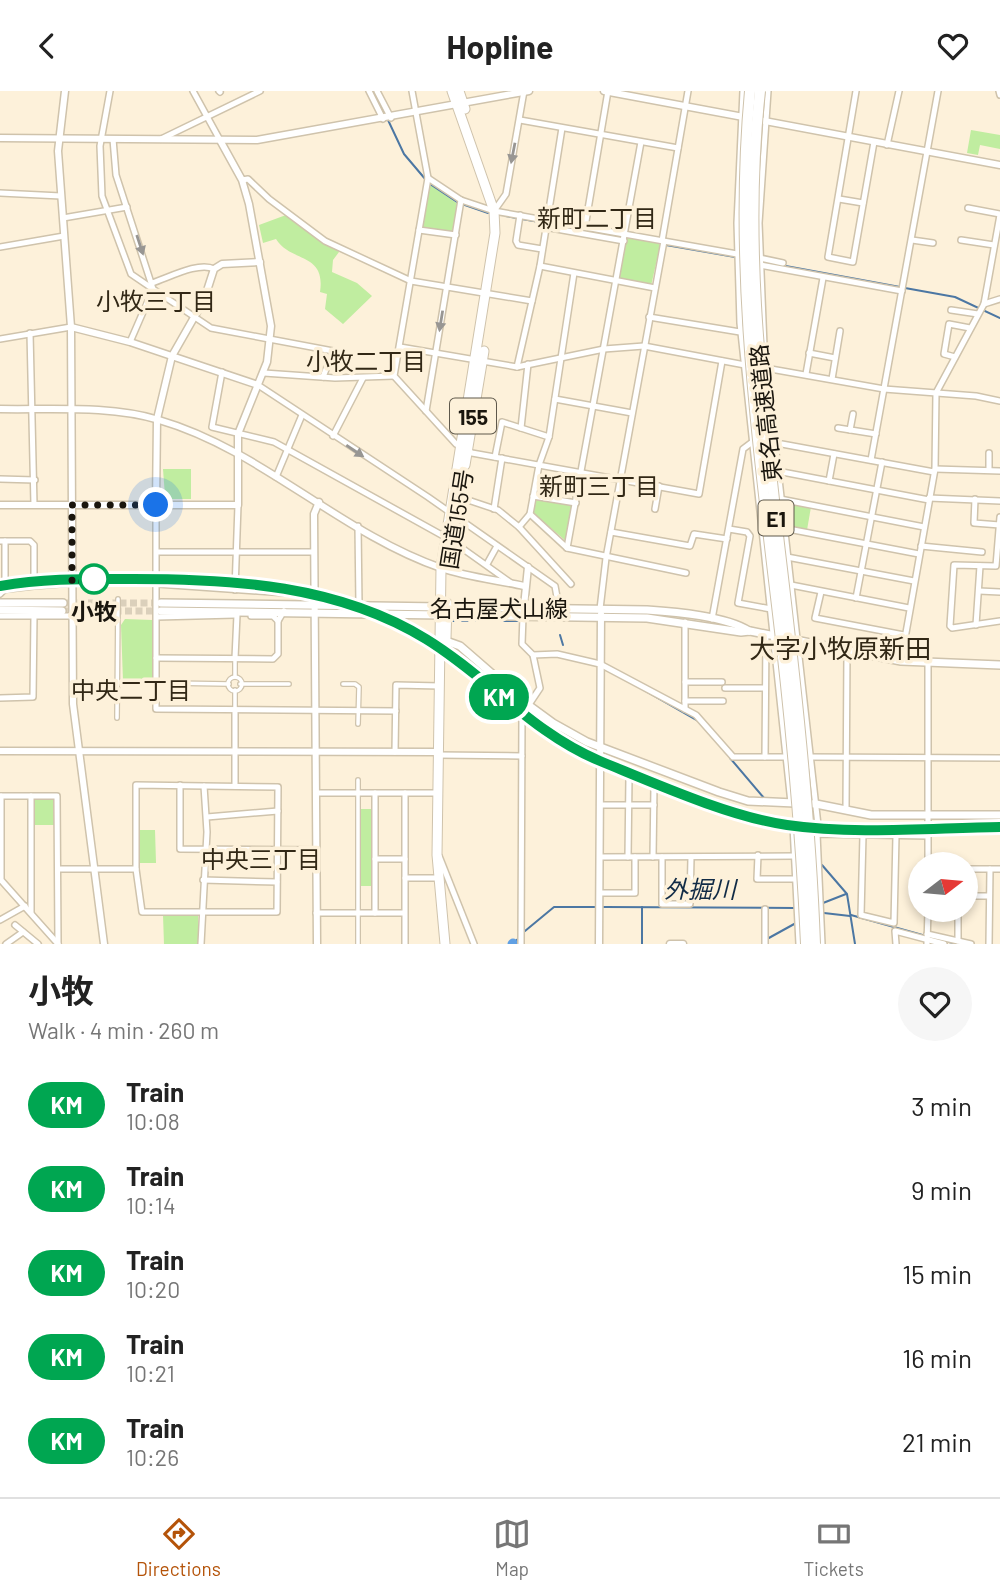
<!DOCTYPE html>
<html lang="en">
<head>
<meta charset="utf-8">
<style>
  body { margin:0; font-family:Barlow,"Noto Sans JP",sans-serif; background:#f6f6f6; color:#222; height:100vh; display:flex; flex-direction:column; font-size:26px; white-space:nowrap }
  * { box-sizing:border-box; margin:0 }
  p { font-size:23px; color:#767676 }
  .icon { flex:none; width:38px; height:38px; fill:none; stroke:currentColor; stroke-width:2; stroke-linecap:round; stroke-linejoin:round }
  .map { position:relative; height:853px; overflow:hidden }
  .details { display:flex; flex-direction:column; background:#fff; flex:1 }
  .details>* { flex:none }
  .badge { padding:0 14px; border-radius:23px; font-size:24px; line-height:46px }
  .needle { width:46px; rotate:74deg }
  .buttons { position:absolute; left:908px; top:761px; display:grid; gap:14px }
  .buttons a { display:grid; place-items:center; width:70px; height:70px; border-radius:50%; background:#fff; box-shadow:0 4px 10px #0003; font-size:35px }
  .you { position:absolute; width:35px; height:35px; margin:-18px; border:5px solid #fff; border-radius:50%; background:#1a73e8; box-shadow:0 0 0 10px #1a73e833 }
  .map>.badge { position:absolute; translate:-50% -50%; box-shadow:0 0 0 4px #fff }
  .round { display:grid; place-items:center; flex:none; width:74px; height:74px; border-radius:37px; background:#f6f6f6 }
  .head { display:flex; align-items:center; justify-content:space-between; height:119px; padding:0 28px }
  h1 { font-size:33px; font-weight:700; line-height:52px }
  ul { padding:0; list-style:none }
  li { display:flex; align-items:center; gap:21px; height:84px; padding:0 28px }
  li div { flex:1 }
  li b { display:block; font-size:26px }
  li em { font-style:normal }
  li .badge { min-width:77px; font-weight:700; text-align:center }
  header { display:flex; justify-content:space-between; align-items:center; height:91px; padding:0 28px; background:#fff; font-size:32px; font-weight:700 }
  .tabs { display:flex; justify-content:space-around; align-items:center; height:98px; border-top:2px solid #e0e0e0; background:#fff; font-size:19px; color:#767676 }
  .tabs a { display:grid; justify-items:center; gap:4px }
  .tabs .current { color:#b45309 }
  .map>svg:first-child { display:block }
</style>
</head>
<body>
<header><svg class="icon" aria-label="back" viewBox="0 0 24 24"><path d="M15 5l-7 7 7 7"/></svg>Hopline<svg class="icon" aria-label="heart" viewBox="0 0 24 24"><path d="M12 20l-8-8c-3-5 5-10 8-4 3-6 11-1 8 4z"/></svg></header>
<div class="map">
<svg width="1000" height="853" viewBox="0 0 1000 853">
  <rect width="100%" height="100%" fill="#fdf1da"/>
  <g fill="#c0eda0">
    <polygon points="971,39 1000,44 1000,58 980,54 978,64 967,62"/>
    <polygon points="429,93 458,113 452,142 422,136"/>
    <path d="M286,124L336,154L339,161L333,169L332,181L357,192L372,205L343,233L325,218L327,203L320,201C326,161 291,172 276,148L263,152L259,134Z"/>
    <polygon points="627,145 658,151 660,155 651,195 619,188"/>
    <polygon points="163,378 191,378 191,408 172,408 165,405"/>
    <polygon points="537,407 573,415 566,450 533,422"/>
    <polygon points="783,411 811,416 807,439 787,435"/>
    <polygon points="125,528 153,529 152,590 123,590 121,534"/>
    <polygon points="33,707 53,707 54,734 33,734"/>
    <polygon points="360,718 372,718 372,795 361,795"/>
    <polygon points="138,739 155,739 156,772 138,772"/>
    <polygon points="163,824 198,824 199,853 164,853"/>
  </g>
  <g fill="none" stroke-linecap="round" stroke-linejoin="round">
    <g stroke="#4c77a3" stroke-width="2">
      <polyline points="374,0 385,24"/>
      <polyline points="388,29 404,63 426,89"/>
      <polyline points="430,93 457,111"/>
      <polyline points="462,113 488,122"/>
      <polyline points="506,125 517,127"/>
      <polyline points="522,128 545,132"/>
      <polyline points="550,133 620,146"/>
      <polyline points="666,154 735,166"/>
      <polyline points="764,171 900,196"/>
      <polyline points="905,197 955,206 1000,227"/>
      <polyline points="451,530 520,530"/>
      <polyline points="560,544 563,554"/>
      <polyline points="642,598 698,630"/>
      <polyline points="730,667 764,707"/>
      <polyline points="822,774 847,803 855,853"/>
      <polyline points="823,812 846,803"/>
      <polyline points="604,816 795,817"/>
      <polyline points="824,822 850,825"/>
      <polyline points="851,824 926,845"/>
      <polyline points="525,840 554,816 595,816"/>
      <polyline points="767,848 796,832"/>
      <polyline points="949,851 958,853"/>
      <polyline points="513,852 518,848"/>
      <polyline points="642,853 642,816"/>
    </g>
    <polyline stroke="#61a0e3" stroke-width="9" points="512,853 513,852"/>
    <g stroke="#dbd0bb" stroke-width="7" stroke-dasharray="7 3.5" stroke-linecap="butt">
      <polyline points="67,512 160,512"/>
      <polyline points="62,520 161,520"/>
    </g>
    <g stroke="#cfc3ac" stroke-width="6">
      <g id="pedestrian">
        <polyline points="235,586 235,567"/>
        <circle cx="235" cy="593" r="7"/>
        <polyline points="240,593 289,593"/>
        <polyline points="343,593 355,593 359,596 358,633"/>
        <polyline points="79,595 106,594 109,591 229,593"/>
        <polyline points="235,618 235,599"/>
        <polyline points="117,627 118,508"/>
        <polyline points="358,689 358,853"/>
      </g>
    </g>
    <g stroke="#cfc3ac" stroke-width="8">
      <g id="minor">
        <polyline points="110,0 100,55 102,105 131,183 153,198 130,251"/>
        <polyline points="193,0 221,51"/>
        <polyline points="219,0 220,1"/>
        <polyline points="369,0 383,28"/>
        <polyline points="377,0 391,27"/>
        <polyline points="412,0 428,87 394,285 456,353 472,362 699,403 722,270"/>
        <polyline points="743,0 737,132 740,232 791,712"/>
        <polyline points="768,0 759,132 764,255 819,743"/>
        <polyline points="856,0 828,166 853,171 874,51"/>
        <polyline points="999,0 1000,4"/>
        <polyline points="520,29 678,57"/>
        <polyline points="113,48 116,84 153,198 211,237 333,260 323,286"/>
        <polyline points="161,48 260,0"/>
        <polyline points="887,54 899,0"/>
        <polyline points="428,87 461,109 494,120 737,163"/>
        <polyline points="242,89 248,88 269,108 325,150 411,190 532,210"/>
        <polyline points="0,102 61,105"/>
        <polyline points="839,108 863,112"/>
        <polyline points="968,117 1000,123"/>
        <polyline points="494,120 506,103 524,0"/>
        <polyline points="520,124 516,150 518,154 542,158"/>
        <polyline points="63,127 127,116"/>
        <polyline points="545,136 624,150"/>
        <polyline points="585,136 608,0"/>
        <polyline points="419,139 456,144"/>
        <polyline points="912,149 933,152"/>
        <polyline points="961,149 994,154"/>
        <polyline points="662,150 688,0"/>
        <polyline points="0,156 64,145"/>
        <polyline points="760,167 783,172"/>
        <polyline points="760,174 902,200"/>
        <polyline points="540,175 655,197"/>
        <polyline points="574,182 549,346 539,374 530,423 567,457 686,482"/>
        <path d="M152,192C168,187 199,170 214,178"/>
        <polyline points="984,213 1000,208"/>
        <polyline points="951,219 978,223"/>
        <polyline points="649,226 740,241"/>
        <polyline points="30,242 34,414"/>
        <polyline points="0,248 71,236"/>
        <polyline points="400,256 517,276 604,258 644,255 745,274"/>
        <polyline points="809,262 835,267"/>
        <polyline points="955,266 944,263 949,233 970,237"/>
        <polyline points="517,276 540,175 562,37"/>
        <polyline points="765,277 884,298 976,305 1000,310"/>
        <polyline points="222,281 212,336 274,351 447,447"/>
        <polyline points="264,282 335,287 394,285"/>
        <polyline points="806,283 823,187"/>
        <polyline points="832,288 840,240"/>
        <polyline points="258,294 428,406 555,495 559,517"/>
        <polyline points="555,308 632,322"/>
        <polyline points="426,320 461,109"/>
        <polyline points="521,337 528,273"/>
        <polyline points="838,337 876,343"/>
        <polyline points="850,339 853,323"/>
        <polyline points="333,345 363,287"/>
        <polyline points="771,351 934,381"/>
        <polyline points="495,366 502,331 549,346"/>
        <polyline points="871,369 938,0"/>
        <polyline points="935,378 1000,380"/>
        <polyline points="989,379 989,362"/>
        <polyline points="777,380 929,409"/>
        <polyline points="276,386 302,324"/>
        <polyline points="0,388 35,389"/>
        <polyline points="829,390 834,363"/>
        <polyline points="533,405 576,412"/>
        <polyline points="459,406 498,419 519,436 530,423"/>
        <polyline points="929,407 1000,410"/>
        <polyline points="780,408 924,436"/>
        <polyline points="975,408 974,432 1000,434"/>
        <polyline points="156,414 156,618 396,620"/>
        <polyline points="494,418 502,367"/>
        <polyline points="655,418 659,395"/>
        <polyline points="1000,426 996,475 954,474 950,535 952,537 1000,530"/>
        <polyline points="358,435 359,514"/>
        <polyline points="519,436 571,493"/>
        <polyline points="783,437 919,463"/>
        <polyline points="729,438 747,441 750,445 738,512 771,518"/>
        <polyline points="611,441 690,455 694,443 727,448"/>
        <polyline points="0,450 30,450 34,454 34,495 0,499"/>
        <polyline points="452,450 511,492"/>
        <polyline points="921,455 982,461"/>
        <polyline points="567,457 641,51"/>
        <polyline points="157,461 314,461"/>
        <polyline points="787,466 914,490"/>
        <polyline points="487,473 497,455"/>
        <polyline points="157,493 301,503"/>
        <polyline points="791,494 909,517"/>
        <polyline points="34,495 72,492"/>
        <polyline points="235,499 238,414"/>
        <polyline points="979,500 1000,501"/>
        <polyline points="821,501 815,527 904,544"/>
        <polyline points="0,503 5,498 5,450"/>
        <polyline points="856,507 882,371"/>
        <polyline points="600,518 606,467 664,150"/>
        <polyline points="0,525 72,525"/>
        <polyline points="251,525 273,525 278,530"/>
        <polyline points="157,526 235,524"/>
        <polyline points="712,528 743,358 751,352"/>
        <polyline points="976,534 980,475"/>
        <polyline points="533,564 557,563 600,573 696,624 733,666 790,666"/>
        <polyline points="156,567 273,568 278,563 278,530 284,520"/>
        <polyline points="235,567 237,524"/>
        <polyline points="901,570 935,378 936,302 984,213 1000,124"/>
        <polyline points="685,591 722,591"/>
        <polyline points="725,597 765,597"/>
        <polyline points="0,607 33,606 34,525"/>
        <polyline points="685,610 723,610"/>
        <polyline points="685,618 685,531"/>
        <polyline points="235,619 235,695"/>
        <polyline points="395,661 396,594 440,595"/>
        <polyline points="438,664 522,665"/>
        <polyline points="765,666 766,544"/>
        <polyline points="807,666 1000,667"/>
        <polygon points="136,694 278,696 277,821 142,821 136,778"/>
        <polyline points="180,694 180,758 316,759"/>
        <polyline points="316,702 437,702"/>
        <polyline points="0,705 57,705 58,852"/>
        <polyline points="1,705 1,789 58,853"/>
        <polyline points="600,714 654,714"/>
        <polyline points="846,718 847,560"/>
        <polyline points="207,726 278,720"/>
        <polyline points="793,735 799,853"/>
        <polyline points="863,744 861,824 894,832 896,745"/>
        <polyline points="758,764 757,788 796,788"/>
        <polyline points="439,765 474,853"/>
        <polyline points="600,766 795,765"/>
        <polyline points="628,766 629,686"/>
        <polyline points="653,766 654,695"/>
        <polyline points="662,766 662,813 690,813 691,766"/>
        <polyline points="375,768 405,768"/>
        <polyline points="928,774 928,573"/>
        <polyline points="58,778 136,778"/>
        <polyline points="966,778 1000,778"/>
        <polyline points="405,787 438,787"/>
        <polyline points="203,789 277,791"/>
        <polyline points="600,802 635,802 635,766"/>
        <polyline points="966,805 989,805"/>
        <polyline points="765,818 765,853"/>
        <polyline points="31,821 31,705"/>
        <polyline points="316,822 404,822"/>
        <polyline points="375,822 375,702"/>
        <polyline points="0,829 25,815"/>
        <polyline points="15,834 38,853"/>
        <polyline points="927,843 971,853"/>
        <polyline points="958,850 958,819"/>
        <polyline points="6,853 23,841"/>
        <polyline points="201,853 207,741 204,695"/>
        <polyline points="405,853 405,702"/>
        <polyline points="521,853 522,624 540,597 533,564 522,553 523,525"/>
        <polyline points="822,853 817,743 928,745"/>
        <polyline points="896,853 895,840 944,853"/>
        <polyline points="927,853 928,819"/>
        <polyline points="989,853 990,778"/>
      </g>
    </g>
    <g stroke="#cfc3ac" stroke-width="9">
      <g id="tertiary">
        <polyline points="65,0 58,60 71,236 73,613 104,853"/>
        <polyline points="604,0 1000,74"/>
        <polyline points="0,47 257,49 529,0"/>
        <polyline points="71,236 130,251 258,294"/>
        <path d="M0,318C51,319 109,314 159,329C262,359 340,442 441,477C467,486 497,489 524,495"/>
        <polyline points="0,414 238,414 238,343 267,271 271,235 249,113 242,89 221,51"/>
        <polyline points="156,414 157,328 172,265 204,209 214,178 222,173 260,171"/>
        <polyline points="523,525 528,476"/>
        <polyline points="0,660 438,661"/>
        <polyline points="317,853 314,423 319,411"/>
        <polyline points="599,853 601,523"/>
        <polyline points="670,853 683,853"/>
      </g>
    </g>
    <g stroke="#cfc3ac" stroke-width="10">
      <g id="secondary">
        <polyline points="0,512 63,512"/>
        <path d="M161,512L647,519C675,521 726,525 749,540"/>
        <polyline points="0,519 62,520"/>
        <polyline points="161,520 647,527 741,541 750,540 901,570 1000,574"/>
        <polyline points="446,550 460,555 527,613 553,632 587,651 719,701 748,710 816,713 871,724 1000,724"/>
      </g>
    </g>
    <g stroke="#cfc3ac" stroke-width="11">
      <g id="trunk">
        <polyline points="459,0 465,18"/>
        <polyline points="465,374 484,260"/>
        <polyline points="446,547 447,512"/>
        <polyline points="445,853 437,764 441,477 495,142 494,120 452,0"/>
      </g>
    </g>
    <use href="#pedestrian" stroke="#fff" stroke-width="3.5"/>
    <use href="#minor" stroke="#fff" stroke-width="5"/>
    <use href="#tertiary" stroke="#fff" stroke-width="6"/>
    <use href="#secondary" stroke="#fff" stroke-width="7"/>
    <use href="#trunk" stroke="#fff" stroke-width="9"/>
    <polyline stroke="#4c463b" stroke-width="2" points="455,568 527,629 567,654 599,670 756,727 787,734 827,736 1000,736"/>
    <g stroke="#cfc3ac" stroke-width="12" stroke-linecap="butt">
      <g id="motorway-bridge">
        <path d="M750,0C734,170 756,337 776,506C790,621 801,737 806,853"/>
        <path d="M760,0C743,152 762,302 779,453C795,586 810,719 815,853"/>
      </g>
    </g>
    <use href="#motorway-bridge" stroke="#fff" stroke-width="10"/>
  </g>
  <defs><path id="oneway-solid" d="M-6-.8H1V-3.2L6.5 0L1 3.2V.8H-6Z" transform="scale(1.75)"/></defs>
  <g fill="#989693">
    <use href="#oneway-solid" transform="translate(513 62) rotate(101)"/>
    <use href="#oneway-solid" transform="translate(140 154) rotate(72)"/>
    <use href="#oneway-solid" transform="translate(441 230) rotate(99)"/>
    <use href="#oneway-solid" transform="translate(355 360) rotate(34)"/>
  </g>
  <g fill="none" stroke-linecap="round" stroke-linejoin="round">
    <g stroke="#fff" stroke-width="16">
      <path id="line" d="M0,495C45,487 88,488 133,488C234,488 338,494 426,548C488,586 532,642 600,670C654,692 730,726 787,734C856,744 930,737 1000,736"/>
    </g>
    <use href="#line" stroke="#00a651" stroke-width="10"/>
    <polyline stroke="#1a160e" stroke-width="7" stroke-dasharray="0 12.6" points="94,488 72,492 72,414 156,414"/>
  </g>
  <circle fill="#fff" stroke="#00a651" stroke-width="3.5" cx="94" cy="488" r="14"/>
  <g text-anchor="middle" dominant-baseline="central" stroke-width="7" stroke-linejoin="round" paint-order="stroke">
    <g fill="#fdf1da" stroke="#5e584b" stroke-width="2">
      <rect x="450" y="307.5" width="46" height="35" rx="5"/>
      <rect x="758.5" y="409.5" width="35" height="35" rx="5"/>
    </g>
    <g font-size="21" font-weight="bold" fill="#1a160e">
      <text x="473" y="325">155</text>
      <text x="776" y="427">E1</text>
    </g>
    <g font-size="23" fill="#1a160e" stroke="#fdf1da">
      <text transform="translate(765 322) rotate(-96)">東名高速道路</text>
      <text transform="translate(456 428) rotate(-81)">国道155号</text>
      <text x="499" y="517">名古屋犬山線</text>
    </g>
    <g font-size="23" font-weight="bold" fill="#1a160e" stroke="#fdf1da">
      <text x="94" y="520">小牧</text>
    </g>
    <g font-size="24" fill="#322816" stroke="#fdf1da">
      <text x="597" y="126">新町二丁目</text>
      <text x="156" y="209">小牧三丁目</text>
      <text x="366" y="269">小牧二丁目</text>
      <text x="599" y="394">新町三丁目</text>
      <text x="131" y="598">中央二丁目</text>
      <text x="261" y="767">中央三丁目</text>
    </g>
    <g font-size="24" font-style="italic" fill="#112b46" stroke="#fdf1da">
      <text x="700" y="797">外掘川</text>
    </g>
    <g font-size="26" fill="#322816" stroke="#fdf1da">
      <text x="840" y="556">大字小牧原新田</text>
    </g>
  </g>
</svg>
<div class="buttons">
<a><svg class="needle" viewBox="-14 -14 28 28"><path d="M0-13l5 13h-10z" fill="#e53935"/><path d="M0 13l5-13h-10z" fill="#767676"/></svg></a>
</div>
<div class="you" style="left:156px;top:414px"></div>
<b class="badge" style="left:499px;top:606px;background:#00a651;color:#fff">KM</b>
</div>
<section class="details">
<div class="head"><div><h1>小牧</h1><p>Walk · 4 min · 260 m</p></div><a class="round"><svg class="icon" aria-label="heart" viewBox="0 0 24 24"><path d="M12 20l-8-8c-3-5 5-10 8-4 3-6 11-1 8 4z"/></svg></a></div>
<ul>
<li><span class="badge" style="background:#00a651;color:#fff">KM</span><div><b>Train</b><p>10:08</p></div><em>3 min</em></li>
<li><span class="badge" style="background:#00a651;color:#fff">KM</span><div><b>Train</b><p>10:14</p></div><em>9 min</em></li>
<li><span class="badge" style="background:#00a651;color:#fff">KM</span><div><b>Train</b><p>10:20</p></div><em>15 min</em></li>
<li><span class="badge" style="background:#00a651;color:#fff">KM</span><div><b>Train</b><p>10:21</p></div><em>16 min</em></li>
<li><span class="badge" style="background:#00a651;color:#fff">KM</span><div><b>Train</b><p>10:26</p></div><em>21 min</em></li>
</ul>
</section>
<nav class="tabs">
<a class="current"><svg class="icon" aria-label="directions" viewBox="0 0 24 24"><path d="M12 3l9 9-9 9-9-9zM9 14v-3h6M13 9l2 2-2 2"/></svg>Directions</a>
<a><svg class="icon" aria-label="map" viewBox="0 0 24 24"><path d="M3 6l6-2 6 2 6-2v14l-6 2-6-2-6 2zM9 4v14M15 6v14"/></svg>Map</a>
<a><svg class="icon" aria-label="tickets" viewBox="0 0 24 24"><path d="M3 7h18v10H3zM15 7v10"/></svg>Tickets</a>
</nav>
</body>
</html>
